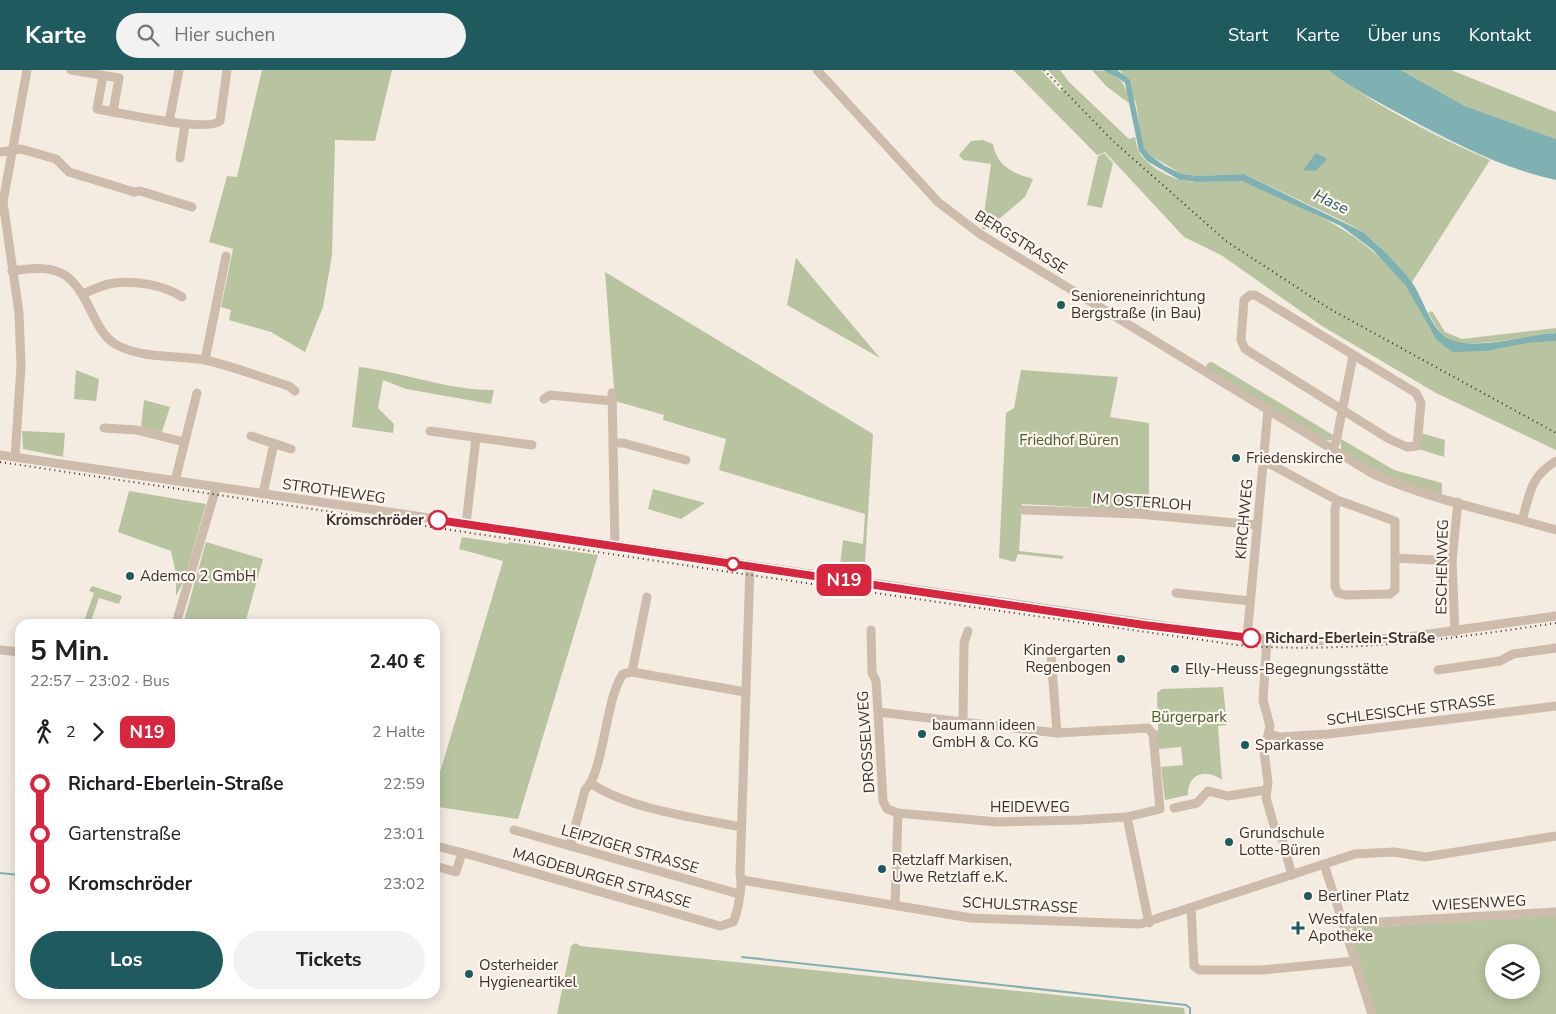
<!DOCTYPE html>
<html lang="de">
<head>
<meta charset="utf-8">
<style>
  body { margin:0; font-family:"Nunito Sans",sans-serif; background:#f2f2f2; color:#202124; height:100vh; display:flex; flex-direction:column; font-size:19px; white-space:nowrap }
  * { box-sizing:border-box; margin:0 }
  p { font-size:16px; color:#757577 }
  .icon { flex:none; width:28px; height:28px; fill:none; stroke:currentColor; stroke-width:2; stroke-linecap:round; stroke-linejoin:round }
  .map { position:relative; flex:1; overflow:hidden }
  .panel { position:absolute; left:15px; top:549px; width:425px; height:380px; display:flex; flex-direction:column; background:#fff; border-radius:15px; box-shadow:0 2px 12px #0003 }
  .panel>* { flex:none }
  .badge { padding:0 10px; border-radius:8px; font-size:18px; line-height:32px }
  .controls { position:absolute; left:1485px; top:874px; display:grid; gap:10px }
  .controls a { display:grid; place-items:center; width:55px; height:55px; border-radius:50%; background:#fff; box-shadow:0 2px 12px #0003; font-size:25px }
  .map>.badge { position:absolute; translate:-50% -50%; box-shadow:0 0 0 2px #fff }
  .legs { display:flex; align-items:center; gap:8px; height:55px; padding:0 15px; font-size:16px }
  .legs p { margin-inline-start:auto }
  .head { display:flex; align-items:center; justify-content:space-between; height:85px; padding:0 15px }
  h1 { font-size:28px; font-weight:700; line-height:38px }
  .cta { display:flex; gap:10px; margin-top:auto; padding:10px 15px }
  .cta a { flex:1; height:58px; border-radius:30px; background:#1f5a5e; color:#fff; font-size:20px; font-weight:700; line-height:58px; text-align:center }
  .cta a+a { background:#f2f2f2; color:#202124 }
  ul { padding:0 15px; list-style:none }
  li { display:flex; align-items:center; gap:18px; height:50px; font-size:19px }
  li i { display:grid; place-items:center; width:8px; height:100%; margin:0 6px; background:currentColor }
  li i::after { content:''; width:12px; height:12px; margin:-6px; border:4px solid; border-radius:50%; background:#fff }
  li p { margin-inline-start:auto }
  li:first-child i { background:linear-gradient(#0000 50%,currentColor 0) }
  li:last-child i { background:linear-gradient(currentColor 50%,#0000 0) }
  header { display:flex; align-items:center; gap:30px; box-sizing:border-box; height:70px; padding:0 25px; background:#1f5a5e; color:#fff }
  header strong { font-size:24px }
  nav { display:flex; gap:28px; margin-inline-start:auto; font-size:18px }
  .search { width:350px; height:45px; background:#f2f2f2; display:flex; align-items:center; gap:12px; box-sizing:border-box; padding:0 18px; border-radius:28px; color:#757577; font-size:19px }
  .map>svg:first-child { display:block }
</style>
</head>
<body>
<header>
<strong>Karte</strong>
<div class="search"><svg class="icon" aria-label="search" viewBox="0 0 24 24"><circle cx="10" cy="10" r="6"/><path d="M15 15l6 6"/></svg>Hier suchen</div>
<nav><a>Start</a><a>Karte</a><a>Über uns</a><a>Kontakt</a></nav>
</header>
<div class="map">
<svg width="1556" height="944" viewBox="0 0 1556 944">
  <rect width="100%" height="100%" fill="#f4ebe1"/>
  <g fill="#b8c4a0" fill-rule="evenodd">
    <polygon points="262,0 392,0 375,71 335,70 332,185 323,237 305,282 271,262 229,250 231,240 221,237 233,179 209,172 227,106 237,107"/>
    <path d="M1013,0H1041L1060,21L1063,17L1048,0H1060L1069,12L1129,69L1135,67C1136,72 1137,78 1139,82C1149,99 1178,113 1198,112C1212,112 1226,108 1240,111C1248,112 1257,117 1265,121C1321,146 1366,165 1405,215C1420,234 1426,259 1444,276L1556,271V380L1436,323L1322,256L1221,185L1184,167L1105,82L1097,85Z"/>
    <path d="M1092,0C1116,0 1126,11 1130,34L1106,16Z"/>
    <path d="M1117,0H1328C1374,35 1437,67 1490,90L1412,212L1378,175L1363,162L1343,151L1244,104L1197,106L1182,104L1151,86L1144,78L1141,66L1136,33L1121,1Z"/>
    <polygon points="1401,0 1451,0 1556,42 1556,69 1465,36"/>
    <path d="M983,70L993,74C997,96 1012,103 1033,109L1025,127L987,159H982L991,94L963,90L959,85L971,71Z"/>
    <polygon points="1104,83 1113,93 1102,138 1087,135 1098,86"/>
    <polygon points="796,188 880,288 787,235"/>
    <polygon points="605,202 873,364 864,508 839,504 843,470 863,474 865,444 719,400 726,369 663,350 664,345 615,331"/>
    <path d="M1432,241L1445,262L1462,269L1556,258V263C1532,265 1468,280 1449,270C1439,264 1434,252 1428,243Z"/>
    <polygon points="1212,292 1333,365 1332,370 1324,371 1205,298 1208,293"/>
    <path d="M359,297C404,302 449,321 494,320L491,334L406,319L383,310L378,338L394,354L393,363L352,357Z"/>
    <polygon points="76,300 99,309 96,331 74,329"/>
    <polygon points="1021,300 1118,307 1110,347 1149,353 1149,441 1022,434 1019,481 1064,486 1062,489 1018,484 1015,492 999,488 1006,343 1014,338"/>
    <polygon points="144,330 170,337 162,362 141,357"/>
    <polygon points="22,361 65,363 63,387 23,379"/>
    <polygon points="1421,363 1445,370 1444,387 1419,379"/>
    <path d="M1341,369L1394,400L1442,413V425C1404,414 1375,402 1341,381Z"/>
    <polygon points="653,419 705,433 681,449 648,439"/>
    <polygon points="129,421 206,434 184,511 176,526 176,504 171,481 118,462"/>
    <polygon points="462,467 508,474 509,472 598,485 518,749 438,737 435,746 435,719 503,491 459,479"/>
    <polygon points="206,472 263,489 246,550 248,554 183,554"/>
    <polygon points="92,516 122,526 119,534 99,528 90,554 83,554 94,523 89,521"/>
    <path d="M1223,617L1227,655L1218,656L1222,710C1207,698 1187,703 1188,725L1165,730L1161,697L1183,695L1181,677L1158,679L1156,663L1158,659L1157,623L1162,619Z"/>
    <path d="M1556,846V944H1376L1351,864L1353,858ZM1494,882H1531V920H1494Z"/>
    <polygon points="576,873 580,876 1184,938 1185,944 557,944 571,876"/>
  </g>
  <g fill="#7fb0b2">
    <path d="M1102,0H1117L1130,10L1144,78L1151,86L1165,96L1182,104L1197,106L1244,104L1363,162C1380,177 1397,193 1411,211C1425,229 1431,268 1458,272C1489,278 1524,265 1556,263V271L1527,273L1485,281L1453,282L1444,276L1436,269L1406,216L1373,180L1341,156L1242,111L1196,112L1180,110L1147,91L1139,81L1125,13L1117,7Z"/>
    <path d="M1328,0H1401L1465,36L1556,69V110C1501,98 1452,72 1402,45C1376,31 1351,18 1328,0Z"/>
    <polygon points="1316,83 1326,88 1326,91 1315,101 1303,100"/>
  </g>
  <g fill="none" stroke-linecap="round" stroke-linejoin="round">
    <g stroke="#7fb0b2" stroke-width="2">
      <polyline points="0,803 20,805"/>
      <polyline points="742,887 1186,935 1190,938 1190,944"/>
    </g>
    <g stroke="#cdbbac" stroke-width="9">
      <path d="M71,0L119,8L113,42C132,45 208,62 220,51L227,0"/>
      <path d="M817,0L938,132L980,164L1373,404C1431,430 1495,442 1556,460"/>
      <polyline points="103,6 97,39 113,42"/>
      <polyline points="169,52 179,0"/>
      <polyline points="0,82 21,79 56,89 69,102 134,122 140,121 192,137"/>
      <polyline points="180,88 185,54"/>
      <path d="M12,201C62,193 73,203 94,247C99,257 105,268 115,274C141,289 176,285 205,290C233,296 262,308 289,316L295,321"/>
      <path d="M83,224C92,220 100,216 109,214C130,209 165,215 182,227"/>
      <polygon points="1250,225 1255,225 1416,323 1421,333 1417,376 1407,377 1389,369 1245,279 1241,270 1244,230"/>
      <polyline points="205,290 226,186"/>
      <polyline points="612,323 615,476"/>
      <polyline points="544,329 550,325 612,331"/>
      <polyline points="104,358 136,360 184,372"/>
      <polyline points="430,361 532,375"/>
      <polyline points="251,366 291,379"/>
      <polyline points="613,373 623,373 686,390"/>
      <polyline points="1332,379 1336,372 1353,286"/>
      <polyline points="0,385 1247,568 1307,571 1401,568 1556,546"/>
      <polyline points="15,387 21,296 19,243 3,132 27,0"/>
      <polyline points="1263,393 1270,394 1337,430 1395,451 1395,520 1390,524 1345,525 1338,523 1335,517 1335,439 1337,430"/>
      <polyline points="175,411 197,323"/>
      <polyline points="263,424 274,373"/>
      <polyline points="1024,440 1138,444 1257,455"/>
      <path d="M1522,450C1531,422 1529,408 1556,391"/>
      <polyline points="466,454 476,368"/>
      <polyline points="1395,488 1452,491"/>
      <polyline points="1176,523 1250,531"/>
      <polyline points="176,554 216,418"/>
      <polyline points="871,560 872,603 876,611 878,642 883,731 887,739 898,743 997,752 1079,750 1127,747 1160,739 1153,664 1148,658 1057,663 878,642"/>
      <polyline points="1455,562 1452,491 1458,432"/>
      <polyline points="1247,568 1268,340"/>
      <polyline points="1267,569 1263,630 1270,656 1264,682 1268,712 1266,728 1275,759 1282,769 1292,805"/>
      <polyline points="0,580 20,582"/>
      <polyline points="1051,585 1057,663"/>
      <polyline points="1438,600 1500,591 1513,584 1556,578"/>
      <polyline points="632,602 647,527"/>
      <polyline points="963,651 964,573 968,561"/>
      <polyline points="1269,664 1280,667 1329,664 1556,636"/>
      <path d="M592,714C629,739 697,748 741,757"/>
      <polyline points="1174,738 1197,733 1208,721 1228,726 1266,720"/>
      <polyline points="1127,747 1149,853"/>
      <polyline points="514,760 739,824"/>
      <path d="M570,776L585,720C604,703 605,629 623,604L632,602L745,622"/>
      <path d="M435,778L436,776L471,785L720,856L733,852C738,843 743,813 740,804L750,496"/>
      <polyline points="1324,794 1372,944"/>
      <polyline points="435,796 456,802 462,783"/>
      <polyline points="742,810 971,848 1140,854 1355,784 1394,782 1425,787 1556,766"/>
      <polyline points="895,834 898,743"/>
      <polyline points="1191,838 1194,896 1199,900 1263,900 1355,891"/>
      <polyline points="1344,854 1556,842"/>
    </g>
    <g stroke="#3b302b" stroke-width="2" stroke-dasharray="1 4" stroke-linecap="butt">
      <polyline points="1044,0 1113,71 1226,171 1330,239 1556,363"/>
      <path d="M0,392L750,505L1237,575C1345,584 1450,569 1556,553"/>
    </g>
  </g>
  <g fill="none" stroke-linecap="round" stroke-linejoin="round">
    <g stroke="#fff" stroke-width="11">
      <polyline id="line-1" points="438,450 1144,555 1251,568"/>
    </g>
    <use href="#line-1" stroke="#d7263d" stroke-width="8"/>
  </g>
  <g fill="#1f5a5e" stroke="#fbf5ee" stroke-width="2">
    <circle cx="1061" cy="235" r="5"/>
    <circle cx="1236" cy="388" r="5"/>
    <circle cx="130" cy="506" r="5"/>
    <circle cx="1121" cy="589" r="5"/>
    <circle cx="1175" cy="599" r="5"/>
    <circle cx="922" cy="664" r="5"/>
    <circle cx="1245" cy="675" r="5"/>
    <circle cx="1229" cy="772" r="5"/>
    <circle cx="882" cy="799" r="5"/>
    <circle cx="1308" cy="826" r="5"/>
    <path d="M1295.5 850.5h5v5h5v5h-5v5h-5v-5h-5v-5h5z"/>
    <circle cx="469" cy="904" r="5"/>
  </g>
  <g fill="#fff" stroke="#d7263d" stroke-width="2.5">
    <circle cx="438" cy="450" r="9"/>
    <circle cx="733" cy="494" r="6"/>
    <circle cx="1251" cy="568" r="9"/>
  </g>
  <g text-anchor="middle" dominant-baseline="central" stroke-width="4.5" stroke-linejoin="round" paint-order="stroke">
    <g font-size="15" fill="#3b302b" stroke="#fbf5ee">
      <text transform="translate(1021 172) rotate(32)">BERGSTRASSE</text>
      <text transform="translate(334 421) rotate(8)">STROTHEWEG</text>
      <text transform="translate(1142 432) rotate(4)">IM OSTERLOH</text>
      <text transform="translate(1244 449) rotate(-85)">KIRCHWEG</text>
      <text transform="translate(1442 497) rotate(-89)">ESCHENWEG</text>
      <text transform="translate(1411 640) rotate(-7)">SCHLESISCHE STRASSE</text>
      <text transform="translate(866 672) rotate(-94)">DROSSELWEG</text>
      <text x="1030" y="737">HEIDEWEG</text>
      <text transform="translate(630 779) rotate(16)">LEIPZIGER STRASSE</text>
      <text transform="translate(602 808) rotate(16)">MAGDEBURGER STRASSE</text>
      <text transform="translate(1479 833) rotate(-3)">WIESENWEG</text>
      <text transform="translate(1020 835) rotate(3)">SCHULSTRASSE</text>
    </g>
    <g font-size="15" fill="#3b302b" stroke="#fbf5ee" text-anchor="start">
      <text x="1071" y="226">Senioreneinrichtung<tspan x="1071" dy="17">Bergstraße (in Bau)</tspan></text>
      <text x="1246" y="388">Friedenskirche</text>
      <text x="140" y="506">Ademco 2 GmbH</text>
      <text x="1111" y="580" text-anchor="end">Kindergarten<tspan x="1111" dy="17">Regenbogen</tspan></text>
      <text x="1185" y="599">Elly-Heuss-Begegnungsstätte</text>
      <text x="932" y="655">baumann ideen<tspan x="932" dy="17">GmbH &amp; Co. KG</tspan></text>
      <text x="1255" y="675">Sparkasse</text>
      <text x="1239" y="763">Grundschule<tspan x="1239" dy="17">Lotte-Büren</tspan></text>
      <text x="892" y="790">Retzlaff Markisen,<tspan x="892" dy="17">Uwe Retzlaff e.K.</tspan></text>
      <text x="1318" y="826">Berliner Platz</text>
      <text x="1308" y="849">Westfalen<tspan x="1308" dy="17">Apotheke</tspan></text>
      <text x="479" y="895">Osterheider<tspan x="479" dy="17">Hygieneartikel</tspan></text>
    </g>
    <g font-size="15" fill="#4a5a2e" stroke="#fbf5ee">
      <text x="1069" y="370">Friedhof Büren</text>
      <text x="1189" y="647">Bürgerpark</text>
    </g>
    <g font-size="15" font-weight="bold" fill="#3b302b" stroke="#fbf5ee" text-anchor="end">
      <text x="424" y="450">Kromschröder</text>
      <text x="1265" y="568" text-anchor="start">Richard-Eberlein-Straße</text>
    </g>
    <g font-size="16" font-style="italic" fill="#1f5a5e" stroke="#fbf5ee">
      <text transform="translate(1331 132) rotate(26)">Hase</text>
    </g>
  </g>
</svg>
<div class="controls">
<a><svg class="icon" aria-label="layers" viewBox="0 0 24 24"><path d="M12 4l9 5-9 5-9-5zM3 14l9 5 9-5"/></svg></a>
</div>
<b class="badge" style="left:844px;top:510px;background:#d7263d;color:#fff">N19</b>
<section class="panel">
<div class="head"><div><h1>5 Min.</h1><p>22:57 – 23:02 · Bus</p></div><b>2.40 €</b></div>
<div class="legs"><svg class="icon" aria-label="walk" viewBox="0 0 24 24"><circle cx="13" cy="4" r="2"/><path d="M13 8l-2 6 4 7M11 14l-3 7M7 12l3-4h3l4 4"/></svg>2<svg class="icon" aria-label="forward" viewBox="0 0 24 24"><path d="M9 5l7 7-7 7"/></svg><b class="badge" style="background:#d7263d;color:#fff">N19</b><p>2 Halte</p></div>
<ul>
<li><i style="color:#d7263d"></i><b>Richard-Eberlein-Straße</b><p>22:59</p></li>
<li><i style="color:#d7263d"></i><span>Gartenstraße</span><p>23:01</p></li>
<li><i style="color:#d7263d"></i><b>Kromschröder</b><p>23:02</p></li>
</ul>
<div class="cta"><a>Los</a><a>Tickets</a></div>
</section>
</div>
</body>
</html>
